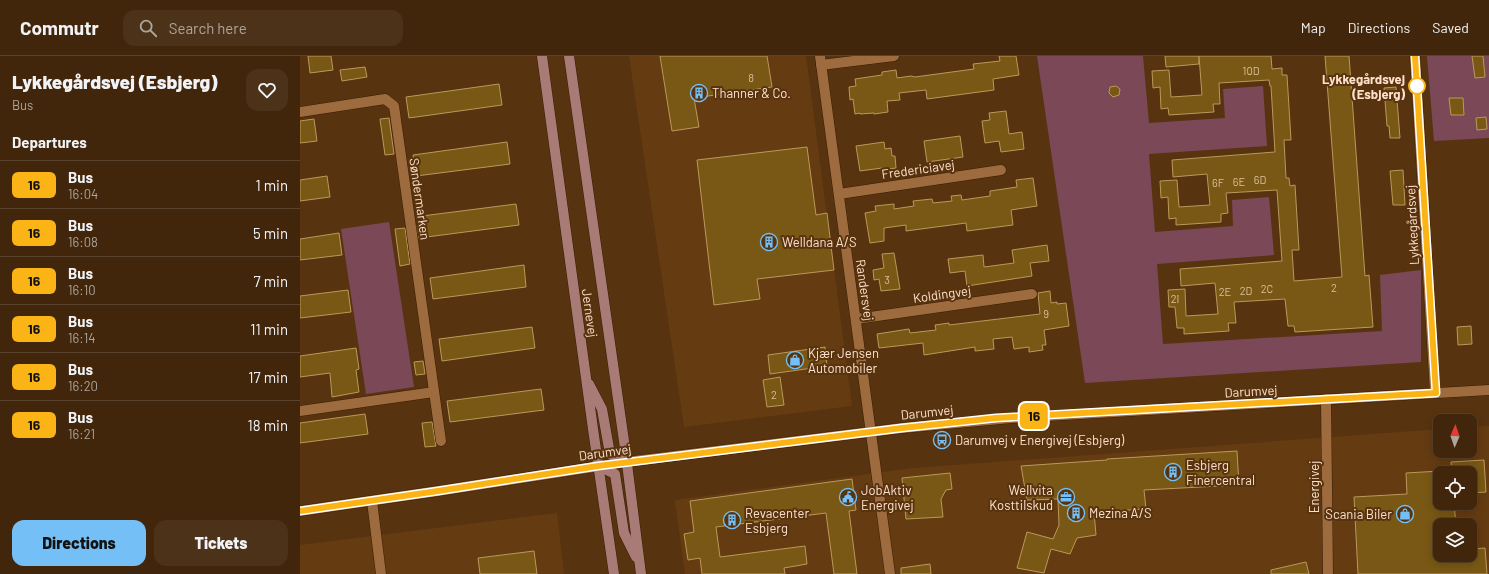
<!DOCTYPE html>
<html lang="en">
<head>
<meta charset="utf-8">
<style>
  body { margin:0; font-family:Barlow,sans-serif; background:#4c3219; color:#f1f3f6; height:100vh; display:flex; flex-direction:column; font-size:15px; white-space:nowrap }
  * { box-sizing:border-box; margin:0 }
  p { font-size:13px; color:#aea59d }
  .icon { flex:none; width:22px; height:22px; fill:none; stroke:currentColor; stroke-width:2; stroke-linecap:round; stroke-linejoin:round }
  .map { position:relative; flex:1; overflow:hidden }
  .panel { display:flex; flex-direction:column; background:#42260b; width:300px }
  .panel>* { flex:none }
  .badge { padding:0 8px; border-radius:6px; font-size:14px; line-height:26px }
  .needle { width:26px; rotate:2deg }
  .tools { position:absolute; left:1133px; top:358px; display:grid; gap:8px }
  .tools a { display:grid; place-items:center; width:44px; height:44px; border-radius:8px; background:#42260b; box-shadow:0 2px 10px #0003,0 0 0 1px #5a432c; font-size:20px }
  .map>.badge { position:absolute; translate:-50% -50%; box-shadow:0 0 0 2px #fff }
  h2 { padding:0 12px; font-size:15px; line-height:36px }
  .round { display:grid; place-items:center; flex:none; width:42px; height:42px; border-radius:12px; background:#4c3219 }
  .overview { display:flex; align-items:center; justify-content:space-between; height:68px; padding:0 12px }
  h1 { font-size:19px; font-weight:800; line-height:30px }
  .button { display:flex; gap:8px; margin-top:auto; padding:8px 12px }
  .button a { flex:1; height:46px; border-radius:12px; background:#74c0f6; color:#111; font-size:16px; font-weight:800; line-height:46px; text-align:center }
  .button a+a { background:#4c3219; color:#f1f3f6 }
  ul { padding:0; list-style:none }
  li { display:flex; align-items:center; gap:12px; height:48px; padding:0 12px; border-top:1px solid #5a432c }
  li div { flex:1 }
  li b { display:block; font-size:15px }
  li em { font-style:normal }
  li .badge { min-width:44px; font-weight:700; text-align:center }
  header { display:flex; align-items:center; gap:24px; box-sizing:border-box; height:56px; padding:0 20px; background:#42260b; border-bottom:1px solid #5a432c }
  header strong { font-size:19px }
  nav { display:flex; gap:22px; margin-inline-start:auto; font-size:14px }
  .search { width:280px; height:36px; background:#4c3219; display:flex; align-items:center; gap:10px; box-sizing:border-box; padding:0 14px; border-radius:12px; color:#aea59d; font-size:15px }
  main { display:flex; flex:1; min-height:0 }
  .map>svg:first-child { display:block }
</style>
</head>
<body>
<header>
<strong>Commutr</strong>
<div class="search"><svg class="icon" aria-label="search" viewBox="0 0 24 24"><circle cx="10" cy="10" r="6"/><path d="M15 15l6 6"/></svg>Search here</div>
<nav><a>Map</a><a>Directions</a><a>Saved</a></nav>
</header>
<main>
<section class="panel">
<div class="overview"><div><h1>Lykkegårdsvej (Esbjerg)</h1><p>Bus</p></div><a class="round"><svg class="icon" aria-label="heart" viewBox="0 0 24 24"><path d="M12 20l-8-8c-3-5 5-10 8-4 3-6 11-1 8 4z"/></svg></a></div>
<h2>Departures</h2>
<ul>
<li><span class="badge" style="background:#fbb416;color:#111">16</span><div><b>Bus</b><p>16:04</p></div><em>1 min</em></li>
<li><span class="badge" style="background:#fbb416;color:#111">16</span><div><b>Bus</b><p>16:08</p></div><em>5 min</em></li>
<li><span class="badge" style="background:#fbb416;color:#111">16</span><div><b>Bus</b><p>16:10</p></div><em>7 min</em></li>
<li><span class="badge" style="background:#fbb416;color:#111">16</span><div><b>Bus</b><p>16:14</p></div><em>11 min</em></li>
<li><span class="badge" style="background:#fbb416;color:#111">16</span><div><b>Bus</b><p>16:20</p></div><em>17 min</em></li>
<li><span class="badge" style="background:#fbb416;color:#111">16</span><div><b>Bus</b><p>16:21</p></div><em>18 min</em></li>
</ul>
<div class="button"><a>Directions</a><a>Tickets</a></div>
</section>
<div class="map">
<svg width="1189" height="518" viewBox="0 0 1189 518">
  <rect width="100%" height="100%" fill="#58330f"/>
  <g fill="#653b12" fill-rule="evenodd">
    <polygon points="329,0 506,0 552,350 384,371"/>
    <path d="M1189,370V518H385L375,444L613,412L1140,373V395H1170V371ZM1140,417H1170V447H1140ZM1140,469H1170V499H1140Z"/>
    <polygon points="257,457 264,518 0,518 0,489"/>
  </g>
  <g fill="#7b4858">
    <polygon points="737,0 843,0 849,67 925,62 923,33 963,30 967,90 849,98 855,176 933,170 932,144 969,141 974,199 857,208 863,288 1082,275 1080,219 1121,214 1121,306 785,327"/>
    <polygon points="1127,0 1189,0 1189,82 1134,85"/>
    <polygon points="89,166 114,331 66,338 41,173"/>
  </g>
  <g fill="#785814" stroke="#bb985b">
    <polygon points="8,0 31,0 33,14 10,17"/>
    <polygon points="360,0 467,0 472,31 394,42 399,71 372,75"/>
    <polygon points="699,0 716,0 719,19 693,23 694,34 627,43 626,34 599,37 600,44 587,45 588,56 574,58 574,57 560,58 560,57 555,58 553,43 550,44 549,31 556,30 555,23 582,19 582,16 596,14 597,22 611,20 615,21 674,13 673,8 700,5"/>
    <polygon points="865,0 899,0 899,8 866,11"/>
    <polygon points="899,0 971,0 972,13 982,12 982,19 987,19 991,84 984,84 986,122 989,122 990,130 995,129 999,194 992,194 994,225 1042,221 1025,0 1049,0 1065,220 1069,219 1073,271 995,276 994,270 988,270 985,243 934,246 936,267 928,267 929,275 884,278 884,272 877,272 875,251 869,251 868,234 885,233 886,260 918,258 915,227 881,230 880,213 982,205 977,134 926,137 928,157 921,158 921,166 876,169 876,162 869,163 868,141 861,142 860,125 877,124 879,151 910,149 907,118 873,121 872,104 975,96 971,30 970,30 969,24 919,27 920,48 913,48 914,56 869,59 868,52 861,53 860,31 853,32 852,15 869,14 871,41 902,39"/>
    <polygon points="1172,0 1183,0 1185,21 1175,22"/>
    <polygon points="65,11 67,21 42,25 40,14"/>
    <polygon points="199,28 202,49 109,62 106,41"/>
    <polygon points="816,30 820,33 819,39 813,41 809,37 810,31"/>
    <polygon points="1096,31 1100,82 1090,82 1089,70 1087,70 1084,32"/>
    <polygon points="1149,42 1163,42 1164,59 1151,59"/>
    <polygon points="706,55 709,78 722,76 724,93 701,96 699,85 685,87 682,65 690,64 689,57"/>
    <polygon points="1186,61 1187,73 1177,74 1176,62"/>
    <polygon points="89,62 94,98 85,99 80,63"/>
    <polygon points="14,63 17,85 0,87 0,65"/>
    <polygon points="660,80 663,101 627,106 624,85"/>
    <polygon points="207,86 210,108 116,120 113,99"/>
    <polygon points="584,86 585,93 591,92 592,100 595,100 596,112 582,114 582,112 560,115 556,90"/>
    <polygon points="507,91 516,159 527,157 534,214 457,223 460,243 414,249 397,104"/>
    <polygon points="1103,114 1105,149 1093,149 1090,115"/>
    <polygon points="27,120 30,141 0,145 0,124"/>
    <polygon points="733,122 737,150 711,154 713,169 667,175 666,167 606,175 606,169 584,172 584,185 570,187 565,157 576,155 575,150 594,148 594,153 614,150 613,145 632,143 633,147 652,145 651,140 661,139 662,144 690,140 690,135 717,131 716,124"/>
    <polygon points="216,148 219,169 119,182 117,170 123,170 122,160"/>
    <polygon points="105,172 110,208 100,210 95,173"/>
    <polygon points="39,177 42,199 0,204 0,183"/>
    <polygon points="747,189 749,205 730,207 732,220 667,230 665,215 650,217 648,203 683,199 684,211 714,207 712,194"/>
    <polygon points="594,197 600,233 581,235 579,223 574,224 573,214 584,212 582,198"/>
    <polygon points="224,209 226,231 133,243 130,222"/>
    <polygon points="48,234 51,256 0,262 0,240"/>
    <polygon points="750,235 751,247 757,246 757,248 766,247 769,270 744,274 746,289 742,289 743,294 729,296 729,291 714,293 712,281 693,283 694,293 675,295 675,291 624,299 623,287 579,292 577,278 609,273 610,277 636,274 635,269 649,267 649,269 740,258 738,237"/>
    <polygon points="1171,270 1172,288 1158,289 1157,271"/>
    <polygon points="232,271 235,292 142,305 139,283"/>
    <polygon points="525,291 527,310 470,318 468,299"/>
    <polygon points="56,292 59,313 56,314 59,336 32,341 30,317 0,321 0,300"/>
    <polygon points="123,305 125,318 116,319 114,306"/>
    <polygon points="480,321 484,349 467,351 463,324"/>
    <polygon points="241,333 244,354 150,366 147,345"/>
    <polygon points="65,358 68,378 0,387 0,367"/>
    <polygon points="132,366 136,390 125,391 122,367"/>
    <polygon points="937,395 939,429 844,434 846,453 794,456 796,479 777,482 770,498 751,493 744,517 717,512 727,476 753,483 759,469 758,443 727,444 721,410 807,404 807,403"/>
    <polygon points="1184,404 1186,436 1170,437 1170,417 1152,417 1151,406"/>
    <polygon points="1140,415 1140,447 1154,447 1156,469 1140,469 1140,499 1170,499 1170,493 1185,492 1187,518 1058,518 1054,441 1107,438 1106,417"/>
    <polygon points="650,417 652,433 646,434 641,443 643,461 606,463 602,422"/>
    <polygon points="552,423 556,454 549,455 557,518 534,518 526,457 416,471 420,501 505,490 507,508 484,512 485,518 402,518 400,502 388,504 384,478 394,476 390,445"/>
    <polygon points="234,495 237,518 180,518 178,502"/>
    <polygon points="1006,506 1009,518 971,518 971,514"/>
    <polygon points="630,508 631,518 601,518 601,512"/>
  </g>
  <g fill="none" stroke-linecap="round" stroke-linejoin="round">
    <g stroke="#371d05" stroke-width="11">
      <g id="minor">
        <polyline points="520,0 590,518"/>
        <polyline points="1115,0 1135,337"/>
        <polyline points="521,9 594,0"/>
        <polyline points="0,56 85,43 94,50 141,385"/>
        <polyline points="539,138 701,114"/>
        <polyline points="556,263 732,238"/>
        <polyline points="1026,343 1028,518"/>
        <polyline points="0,355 134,336"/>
        <polyline points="72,445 81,518"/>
      </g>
    </g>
    <g stroke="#371d05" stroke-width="11">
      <polyline id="tertiary" points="0,455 138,435 326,406 602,372 711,362 1189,334"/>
    </g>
    <g stroke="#371d05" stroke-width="11">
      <g id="secondary">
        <polyline points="242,0 293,373 314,518"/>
        <polyline points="269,0 325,392 341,518"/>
        <polyline points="289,328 302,353 310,398 326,406"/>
        <polyline points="298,410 315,418 324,477 336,501"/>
      </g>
    </g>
    <use href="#minor" stroke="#9e6b3e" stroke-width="10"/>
    <use href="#tertiary" stroke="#9e6b3e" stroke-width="10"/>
    <use href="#secondary" stroke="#a97b76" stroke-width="10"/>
  </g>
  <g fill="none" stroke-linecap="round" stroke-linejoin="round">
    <g stroke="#fff" stroke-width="9">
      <polyline id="line" points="0,455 138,435 298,410 602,372 696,362 1136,337 1115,0"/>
    </g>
    <use href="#line" stroke="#fbb416" stroke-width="6"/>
  </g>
  <defs>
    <g id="building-ring" transform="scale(0.9)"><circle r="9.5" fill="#58330f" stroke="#74c0f6" stroke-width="1.5"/><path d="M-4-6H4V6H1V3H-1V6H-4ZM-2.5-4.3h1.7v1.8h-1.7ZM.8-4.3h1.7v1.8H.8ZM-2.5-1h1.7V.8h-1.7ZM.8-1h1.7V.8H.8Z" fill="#74c0f6"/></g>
    <g id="shop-ring" transform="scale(0.9)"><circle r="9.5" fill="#58330f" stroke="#74c0f6" stroke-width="1.5"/><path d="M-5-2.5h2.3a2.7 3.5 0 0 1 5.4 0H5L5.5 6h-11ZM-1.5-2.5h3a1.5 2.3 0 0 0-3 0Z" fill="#74c0f6"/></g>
    <g id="bus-ring" transform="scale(0.9)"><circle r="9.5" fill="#58330f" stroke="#74c0f6" stroke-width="1.5"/><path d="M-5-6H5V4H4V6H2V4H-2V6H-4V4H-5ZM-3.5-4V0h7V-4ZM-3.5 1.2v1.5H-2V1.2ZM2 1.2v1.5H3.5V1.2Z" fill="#74c0f6"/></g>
    <g id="civic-ring" transform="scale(0.9)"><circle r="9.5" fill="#58330f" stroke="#74c0f6" stroke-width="1.5"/><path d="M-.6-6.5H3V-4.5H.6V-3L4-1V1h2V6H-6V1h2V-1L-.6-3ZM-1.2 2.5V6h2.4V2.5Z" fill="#74c0f6"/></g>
    <g id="office-ring" transform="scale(0.9)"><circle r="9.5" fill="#58330f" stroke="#74c0f6" stroke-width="1.5"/><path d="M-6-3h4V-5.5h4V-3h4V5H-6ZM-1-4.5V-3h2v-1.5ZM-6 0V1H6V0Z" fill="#74c0f6"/></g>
  </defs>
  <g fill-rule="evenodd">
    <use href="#building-ring" x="399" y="37"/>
    <use href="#building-ring" x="469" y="186"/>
    <use href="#shop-ring" x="495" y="304"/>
    <use href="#bus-ring" x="642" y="384"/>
    <use href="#building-ring" x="873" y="416"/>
    <use href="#civic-ring" x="548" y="441"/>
    <use href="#office-ring" x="766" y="441"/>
    <use href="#building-ring" x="776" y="457"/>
    <use href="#shop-ring" x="1105" y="458"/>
    <use href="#building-ring" x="432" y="464"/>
  </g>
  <circle fill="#fff" stroke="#fbb416" stroke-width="2" cx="1117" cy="30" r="8"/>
  <g text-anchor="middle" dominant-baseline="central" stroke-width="4" stroke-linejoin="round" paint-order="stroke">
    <g font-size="11" fill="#dcbf9c">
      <text x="951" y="14">10D</text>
      <text x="451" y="21">8</text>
      <text x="960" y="123">6D</text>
      <text x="939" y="125">6E</text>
      <text x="918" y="126">6F</text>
      <text x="587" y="223">3</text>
      <text x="1034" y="231">2</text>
      <text x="967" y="232">2C</text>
      <text x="946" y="234">2D</text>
      <text x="925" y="235">2E</text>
      <text x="875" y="242">2I</text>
      <text x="746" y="257">9</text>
      <text x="474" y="338">2</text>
    </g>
    <g font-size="13" font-weight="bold" fill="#fee1ca" stroke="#58330f" text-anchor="end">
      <text x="1105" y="23">Lykkegårdsvej<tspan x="1105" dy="15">(Esbjerg)</tspan></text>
    </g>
    <g font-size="13" fill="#fee1ca" stroke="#58330f" text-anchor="start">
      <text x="412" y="37">Thanner &amp; Co.</text>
      <text x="482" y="186">Welldana A/S</text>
      <text x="508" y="297">Kjær Jensen<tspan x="508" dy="15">Automobiler</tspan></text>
      <text x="655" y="384">Darumvej v Energivej (Esbjerg)</text>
      <text x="886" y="409">Esbjerg<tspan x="886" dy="15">Finercentral</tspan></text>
      <text x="561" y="434">JobAktiv<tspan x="561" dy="15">Energivej</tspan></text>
      <text x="753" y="434" text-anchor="end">Wellvita<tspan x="753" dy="15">Kosttilskud</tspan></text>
      <text x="445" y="457">Revacenter<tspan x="445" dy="15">Esbjerg</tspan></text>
      <text x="789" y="457">Mezina A/S</text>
      <text x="1092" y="458" text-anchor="end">Scania Biler</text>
    </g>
    <g font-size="13" fill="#fee1ca" stroke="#58330f">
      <text transform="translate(618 113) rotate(-8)">Fredericiavej</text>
      <text transform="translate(120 143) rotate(82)">Søndermarken</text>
      <text transform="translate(1112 169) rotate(-93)">Lykkegårdsvej</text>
      <text transform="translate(565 234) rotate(82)">Randersvej</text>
      <text transform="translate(642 238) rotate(-8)">Koldingvej</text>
      <text transform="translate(290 257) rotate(82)">Jernevej</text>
      <text transform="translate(951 335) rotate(-3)">Darumvej</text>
      <text transform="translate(627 356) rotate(-6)">Darumvej</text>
      <text transform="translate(305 396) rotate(-8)">Darumvej</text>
      <text transform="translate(1014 431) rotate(-90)">Energivej</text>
    </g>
  </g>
</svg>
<div class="tools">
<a><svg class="needle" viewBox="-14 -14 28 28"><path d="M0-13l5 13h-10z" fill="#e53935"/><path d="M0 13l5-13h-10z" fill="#aea59d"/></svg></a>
<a><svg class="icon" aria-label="locate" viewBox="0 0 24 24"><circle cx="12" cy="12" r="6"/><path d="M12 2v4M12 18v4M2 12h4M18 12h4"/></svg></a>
<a><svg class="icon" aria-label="layers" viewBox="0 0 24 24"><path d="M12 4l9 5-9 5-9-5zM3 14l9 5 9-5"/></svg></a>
</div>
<b class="badge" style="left:734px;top:360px;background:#fbb416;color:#111">16</b>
</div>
</main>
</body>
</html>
